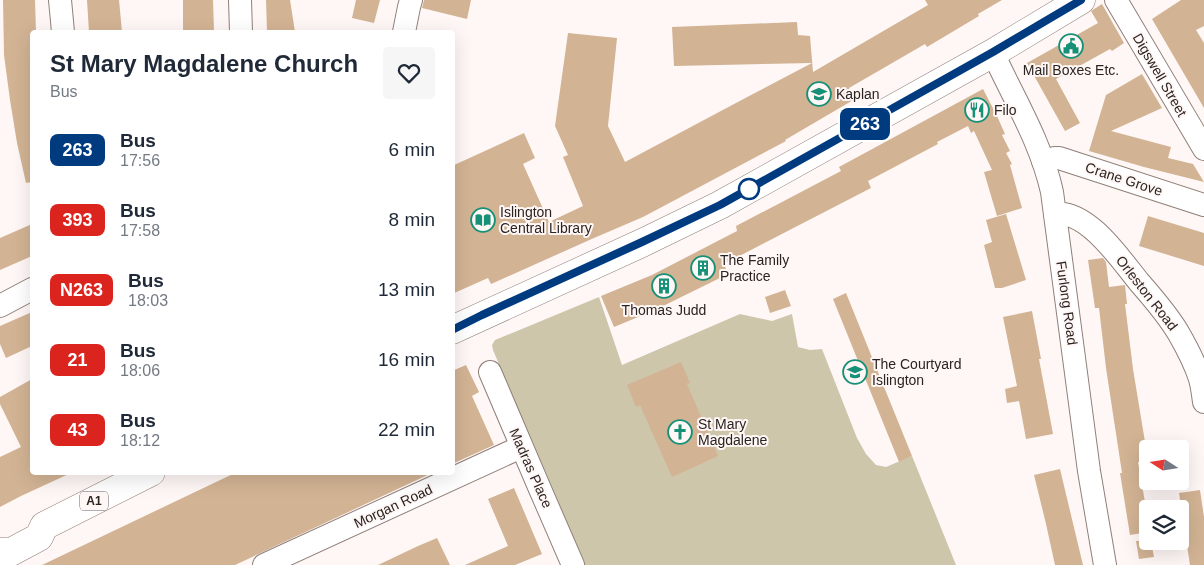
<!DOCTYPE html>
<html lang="en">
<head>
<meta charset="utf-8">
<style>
  body { margin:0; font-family:Helvetica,sans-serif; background:#f6f6f7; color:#1f2937; height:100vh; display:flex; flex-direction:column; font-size:19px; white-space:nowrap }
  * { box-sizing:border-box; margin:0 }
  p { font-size:16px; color:#747a83 }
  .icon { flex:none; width:28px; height:28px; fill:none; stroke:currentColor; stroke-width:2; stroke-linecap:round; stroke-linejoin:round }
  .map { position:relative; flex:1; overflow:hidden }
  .panel { position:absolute; left:30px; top:30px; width:425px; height:445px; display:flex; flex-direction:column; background:#fff; border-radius:5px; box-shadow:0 5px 20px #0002 }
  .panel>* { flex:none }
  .badge { padding:0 10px; border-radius:8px; font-size:18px; line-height:32px }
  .needle { width:32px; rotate:282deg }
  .fabs { position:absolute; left:1139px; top:440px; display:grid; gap:10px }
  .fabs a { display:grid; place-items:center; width:50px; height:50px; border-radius:5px; background:#fff; box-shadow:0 5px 20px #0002; font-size:25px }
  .map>.badge { position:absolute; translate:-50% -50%; box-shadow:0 0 0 2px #fff }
  .round { display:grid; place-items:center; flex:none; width:52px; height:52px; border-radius:5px; background:#f6f6f7 }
  .overview { display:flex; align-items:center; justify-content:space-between; height:85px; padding:0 20px }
  h1 { font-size:24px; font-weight:700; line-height:38px }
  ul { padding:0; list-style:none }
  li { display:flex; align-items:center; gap:15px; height:70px; padding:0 20px }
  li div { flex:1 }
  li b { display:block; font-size:19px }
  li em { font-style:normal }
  li .badge { min-width:55px; font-weight:700; text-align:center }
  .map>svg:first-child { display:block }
</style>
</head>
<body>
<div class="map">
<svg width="1204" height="565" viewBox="0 0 1204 565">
  <rect width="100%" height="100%" fill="#fff7f5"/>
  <polygon fill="#cec6ab" points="599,297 622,365 740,314 772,321 792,314 798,347 810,350 822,349 857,438 866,454 876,465 886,467 912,456 956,565 584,565 493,350 492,345 495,340"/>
  <g fill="#d2b394">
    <polygon points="3,0 35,0 36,32 32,32 32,182 26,183 17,143 10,100 4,55"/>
    <polygon points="87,0 119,0 122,32 89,32"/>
    <polygon points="183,0 213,0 214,32 183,32"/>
    <polygon points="266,0 290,0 295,32 267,32"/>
    <polygon points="356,0 380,0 374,23 352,18"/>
    <polygon points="424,0 471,0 467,19 422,8"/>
    <polygon points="925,0 1002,0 978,14 979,16 927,47 925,44 849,88 855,99 785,140 786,141 643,217 594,238 491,284 488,278 452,294 452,166 524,133 535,158 523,164 549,222 583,206 563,157 568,155 555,126 568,33 617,38 608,126 625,162 751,95 812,63 674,66 672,27 797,22 798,35 810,36 813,72 928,5"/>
    <polygon points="1181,0 1204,0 1204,26 1196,30 1204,43 1204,108 1152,19"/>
    <polygon points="1102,4 1124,43 1112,51 1110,49 1056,79 1080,123 1065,131 1027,63 1098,23 1091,11"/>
    <polygon points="1142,74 1162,108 1111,131 1171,147 1168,158 1193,164 1204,182 1144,167 1089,151 1106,95"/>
    <polygon points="983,89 997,116 1005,134 1002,135 1010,151 1006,153 1012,164 1010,165 1022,208 997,216 984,172 992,170 974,131 971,133 968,126 937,142 938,144 868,181 871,188 724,264 728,274 655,310 614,327 601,296 652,275 737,231 736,226 841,171 839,167"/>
    <polygon points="1006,214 1026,280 1002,288 995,288 984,245 992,242 986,220"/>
    <polygon points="1148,216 1204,233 1204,266 1139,246"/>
    <polygon points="32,224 32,256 0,270 0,238"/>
    <polygon points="1103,258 1106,262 1109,287 1125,285 1127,304 1125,304 1133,369 1148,460 1148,461 1138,462 1148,519 1148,532 1130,535 1120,473 1122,473 1106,368 1099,308 1095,308 1088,260"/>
    <polygon points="785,290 791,306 770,313 765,297"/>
    <polygon points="846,293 912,456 899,462 833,299"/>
    <polygon points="1032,311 1041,359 1039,359 1053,434 1026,439 1019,401 1007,403 1005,389 1017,386 1003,317"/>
    <polygon points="32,312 32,346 6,358 0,344 0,326"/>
    <polygon points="681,362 690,383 687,384 718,456 672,477 640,405 636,407 627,385"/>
    <polygon points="466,365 479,392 472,396 494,445 452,464 452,371"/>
    <polygon points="32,379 32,472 73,472 21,496 0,507 0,457 21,447 0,404 0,397"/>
    <polygon points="1060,469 1065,490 1083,565 1055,565 1046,524 1034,475"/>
    <polygon points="237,472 434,472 235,565 42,565"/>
    <polygon points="514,488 542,554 515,565 465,565 508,546 488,499"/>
    <polygon points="1200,490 1204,517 1204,565 1190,565 1179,493"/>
    <polygon points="437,538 450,565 378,565 418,546"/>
    <polygon points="1136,541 1151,541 1154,557 1139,559"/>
  </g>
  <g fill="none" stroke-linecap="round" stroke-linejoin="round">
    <g stroke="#8f7f79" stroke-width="24">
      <g id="minor">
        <polyline points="60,0 63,32"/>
        <polyline points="240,0 241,32"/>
        <polyline points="1116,0 1204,149"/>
        <polyline points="404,32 409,7 411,0"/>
        <path d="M993,53C1014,99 1041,142 1052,192L1089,471L1105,565"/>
        <polyline points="1043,161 1055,158 1059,158 1204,205"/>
        <path d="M1055,214C1087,209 1121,260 1139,282C1153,298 1168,315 1179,334C1187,348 1195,363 1200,379C1202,386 1203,394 1204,402"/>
        <polyline points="0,306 32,289"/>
        <path d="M490,372C517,436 545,501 573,565"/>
        <polyline points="264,565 521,447"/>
      </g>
    </g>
    <g stroke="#8f7f79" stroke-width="29">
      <g id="highway">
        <polyline points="452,330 642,243 720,205 993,53 1081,0"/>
        <polyline points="0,552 11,552 39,537 44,526 151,472"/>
      </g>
    </g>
    <use href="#minor" stroke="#fff" stroke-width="22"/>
    <use href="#highway" stroke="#fff" stroke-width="28"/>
  </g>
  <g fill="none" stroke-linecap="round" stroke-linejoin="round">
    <g stroke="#fff" stroke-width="11">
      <polyline id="line" points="452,330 482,315 642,242 720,205 993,52 1081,0"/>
    </g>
    <use href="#line" stroke="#003b80" stroke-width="8"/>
  </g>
  <defs>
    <g id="civic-ring" transform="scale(1.25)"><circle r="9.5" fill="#fff7f5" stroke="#169076" stroke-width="1.5"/><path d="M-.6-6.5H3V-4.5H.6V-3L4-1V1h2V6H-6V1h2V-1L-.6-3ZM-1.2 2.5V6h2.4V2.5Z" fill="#169076"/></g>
    <g id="university-ring" transform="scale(1.25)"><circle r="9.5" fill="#fff7f5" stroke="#169076" stroke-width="1.5"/><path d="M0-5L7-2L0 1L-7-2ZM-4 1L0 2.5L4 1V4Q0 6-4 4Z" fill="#169076"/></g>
    <g id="restaurant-ring" transform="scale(1.25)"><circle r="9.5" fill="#fff7f5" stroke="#169076" stroke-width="1.5"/><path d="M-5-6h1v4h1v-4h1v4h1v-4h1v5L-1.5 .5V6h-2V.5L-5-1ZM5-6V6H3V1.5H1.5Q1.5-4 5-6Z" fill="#169076"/></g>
    <g id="library-ring" transform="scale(1.25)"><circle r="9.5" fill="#fff7f5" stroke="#169076" stroke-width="1.5"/><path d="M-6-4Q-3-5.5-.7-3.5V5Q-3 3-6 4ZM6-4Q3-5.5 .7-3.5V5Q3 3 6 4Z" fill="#169076"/></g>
    <g id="building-ring" transform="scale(1.25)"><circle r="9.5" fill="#fff7f5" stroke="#169076" stroke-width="1.5"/><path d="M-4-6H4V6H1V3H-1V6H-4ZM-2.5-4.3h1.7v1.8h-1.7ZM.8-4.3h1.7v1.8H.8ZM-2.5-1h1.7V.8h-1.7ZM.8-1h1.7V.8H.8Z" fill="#169076"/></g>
    <g id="school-ring" transform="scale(1.25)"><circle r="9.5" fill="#fff7f5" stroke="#169076" stroke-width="1.5"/><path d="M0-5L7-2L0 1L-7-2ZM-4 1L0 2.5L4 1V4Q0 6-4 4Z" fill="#169076"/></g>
    <g id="church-ring" transform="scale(1.25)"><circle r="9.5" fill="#fff7f5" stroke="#169076" stroke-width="1.5"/><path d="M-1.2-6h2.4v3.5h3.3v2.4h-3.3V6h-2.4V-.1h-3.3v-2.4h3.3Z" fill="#169076"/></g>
  </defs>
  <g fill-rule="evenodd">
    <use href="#civic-ring" x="1071" y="46"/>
    <use href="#university-ring" x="819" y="94"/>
    <use href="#restaurant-ring" x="977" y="110"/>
    <use href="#library-ring" x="483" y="220"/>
    <use href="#building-ring" x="703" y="268"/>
    <use href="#building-ring" x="664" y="286"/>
    <use href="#school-ring" x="855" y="372"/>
    <use href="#church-ring" x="680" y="432"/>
  </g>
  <circle fill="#fff" stroke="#003b80" stroke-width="2.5" cx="749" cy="189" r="10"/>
  <g text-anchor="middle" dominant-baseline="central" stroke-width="4" stroke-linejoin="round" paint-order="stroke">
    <rect fill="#fff7f5" stroke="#6a6361" stroke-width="1" x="80" y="491.5" width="28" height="19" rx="4"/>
    <g font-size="12" font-weight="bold" fill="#2a2421">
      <text x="94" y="501">A1</text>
    </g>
    <g font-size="14" fill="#2a2421" stroke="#fff7f5" text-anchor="start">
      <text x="1071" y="70" text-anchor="middle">Mail Boxes Etc.</text>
      <text x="836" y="94">Kaplan</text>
      <text x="994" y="110">Filo</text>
      <text x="500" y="212">Islington<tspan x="500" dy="16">Central Library</tspan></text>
      <text x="720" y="260">The Family<tspan x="720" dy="16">Practice</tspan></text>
      <text x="664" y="310" text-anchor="middle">Thomas Judd</text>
      <text x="872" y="364">The Courtyard<tspan x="872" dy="16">Islington</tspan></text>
      <text x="698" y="424">St Mary<tspan x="698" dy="16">Magdalene</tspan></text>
    </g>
    <g font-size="14" fill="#2a2421" stroke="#fff7f5">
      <text transform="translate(1160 75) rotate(60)">Digswell Street</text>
      <text transform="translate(1124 179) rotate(18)">Crane Grove</text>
      <text transform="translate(1147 293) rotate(52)">Orleston Road</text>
      <text transform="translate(1067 303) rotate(82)">Furlong Road</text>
      <text transform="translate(531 468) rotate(66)">Madras Place</text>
      <text transform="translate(393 506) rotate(-25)">Morgan Road</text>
    </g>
  </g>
</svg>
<div class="fabs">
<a><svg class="needle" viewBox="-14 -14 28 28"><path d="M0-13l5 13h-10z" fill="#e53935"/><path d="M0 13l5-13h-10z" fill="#747a83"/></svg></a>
<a><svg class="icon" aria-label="layers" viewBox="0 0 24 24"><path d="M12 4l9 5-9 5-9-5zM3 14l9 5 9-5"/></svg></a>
</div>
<b class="badge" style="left:865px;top:124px;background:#003b80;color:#fff">263</b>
<section class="panel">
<div class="overview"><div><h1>St Mary Magdalene Church</h1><p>Bus</p></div><a class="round"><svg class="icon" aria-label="heart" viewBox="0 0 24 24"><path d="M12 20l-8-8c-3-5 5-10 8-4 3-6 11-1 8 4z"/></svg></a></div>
<ul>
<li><span class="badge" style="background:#003b80;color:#fff">263</span><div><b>Bus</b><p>17:56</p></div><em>6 min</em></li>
<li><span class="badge" style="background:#dc241f;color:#fff">393</span><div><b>Bus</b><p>17:58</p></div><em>8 min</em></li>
<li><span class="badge" style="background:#dc241f;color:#fff">N263</span><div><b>Bus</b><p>18:03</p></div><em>13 min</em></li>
<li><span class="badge" style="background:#dc241f;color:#fff">21</span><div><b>Bus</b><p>18:06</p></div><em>16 min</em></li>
<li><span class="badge" style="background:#dc241f;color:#fff">43</span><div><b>Bus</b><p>18:12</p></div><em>22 min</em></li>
</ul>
</section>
</div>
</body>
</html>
